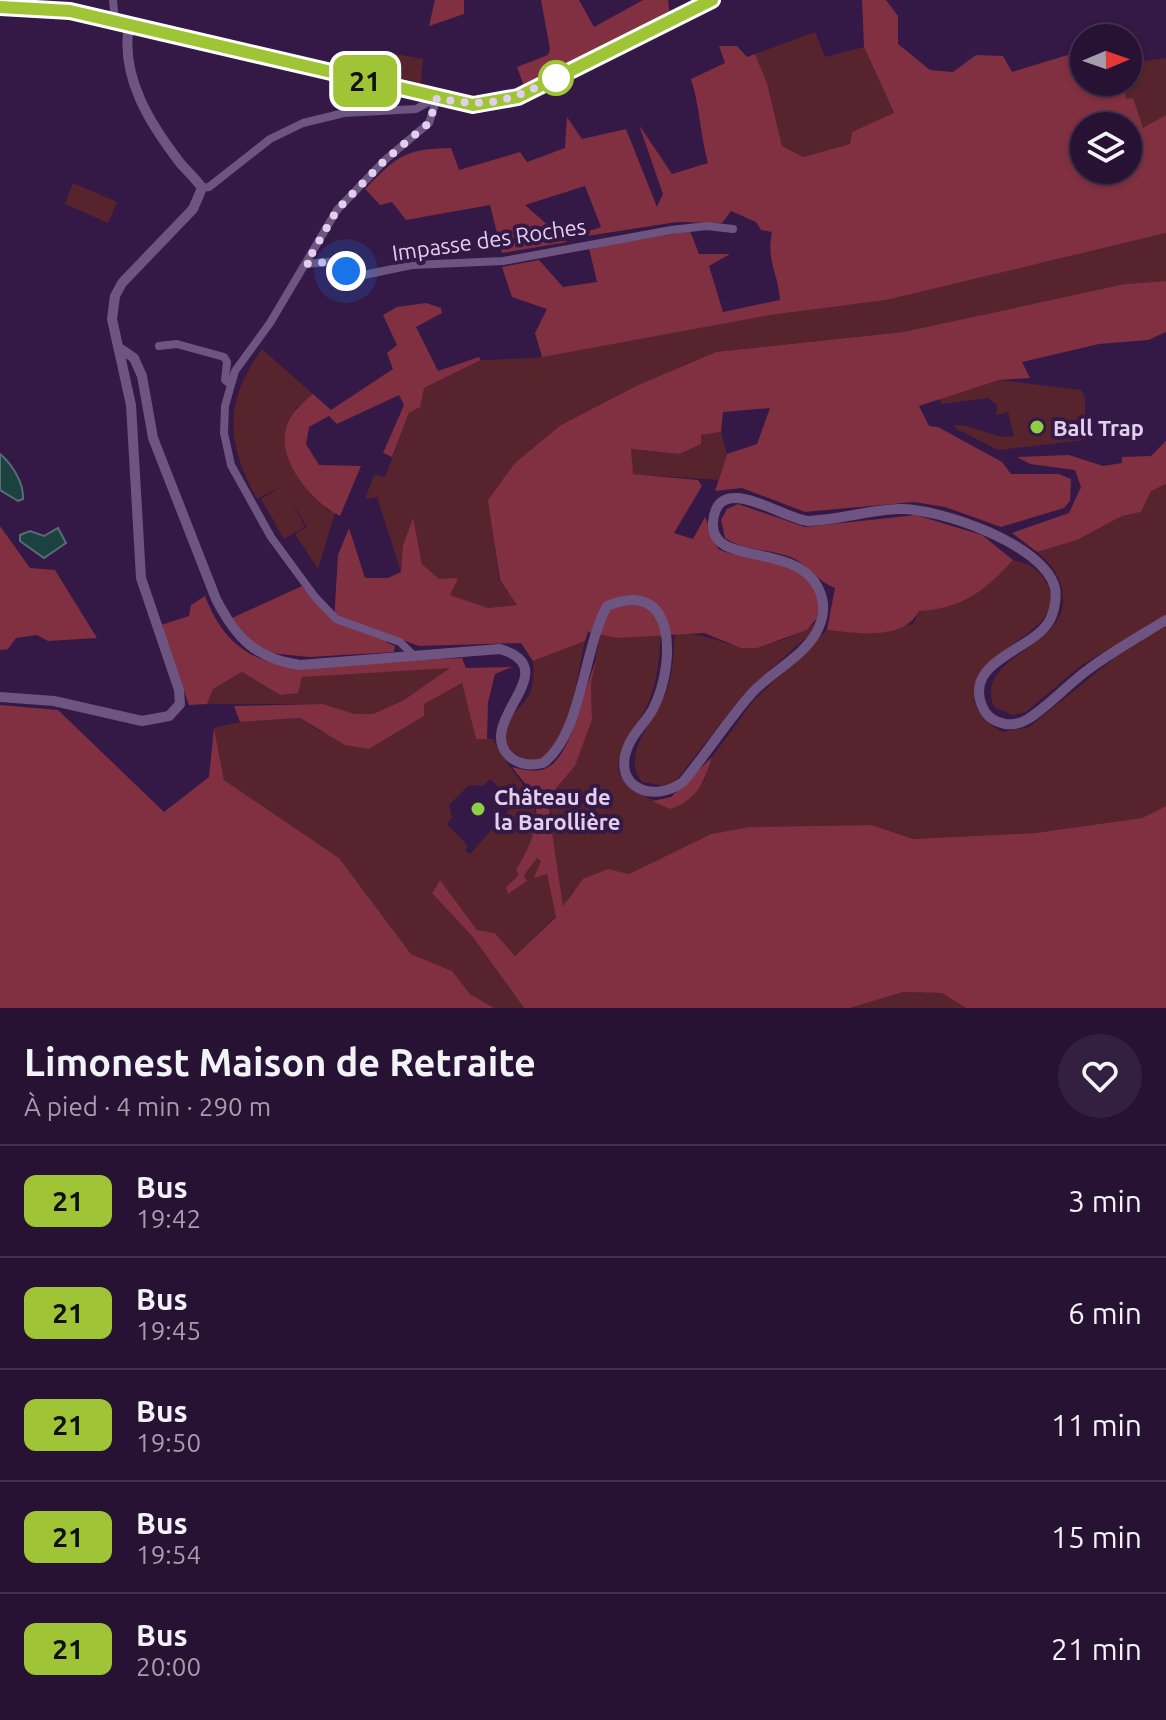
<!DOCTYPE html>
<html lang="fr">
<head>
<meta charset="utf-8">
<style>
  body { margin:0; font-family:Ubuntu,sans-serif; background:#332040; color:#f1f3f6; height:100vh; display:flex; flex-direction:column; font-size:30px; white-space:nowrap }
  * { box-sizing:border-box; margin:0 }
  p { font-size:26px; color:#a49eac }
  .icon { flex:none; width:44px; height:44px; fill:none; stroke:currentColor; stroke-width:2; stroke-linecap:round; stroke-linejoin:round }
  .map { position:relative; height:1008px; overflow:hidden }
  .details { display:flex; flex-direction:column; background:#271234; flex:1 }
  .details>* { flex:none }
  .badge { padding:0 16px; border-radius:12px; font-size:28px; line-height:52px }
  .needle { width:52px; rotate:88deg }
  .tools { position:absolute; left:1070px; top:24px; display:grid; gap:16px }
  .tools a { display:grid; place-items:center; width:72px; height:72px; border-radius:50%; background:#271234; box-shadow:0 2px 6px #0004,0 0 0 2px #43324f; font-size:40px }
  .you { position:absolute; width:40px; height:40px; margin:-20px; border:6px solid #fff; border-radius:50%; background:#1a73e8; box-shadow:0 0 0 12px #1a73e833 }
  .map>.badge { position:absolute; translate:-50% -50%; box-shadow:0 0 0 4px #fff }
  .round { display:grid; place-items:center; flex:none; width:84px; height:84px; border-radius:42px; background:#332040 }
  .headline { display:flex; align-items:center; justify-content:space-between; height:136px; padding:0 24px }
  h1 { font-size:38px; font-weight:700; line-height:60px }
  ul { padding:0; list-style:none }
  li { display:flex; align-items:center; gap:24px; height:112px; padding:0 24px; border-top:2px solid #43324f }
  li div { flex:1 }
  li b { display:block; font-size:30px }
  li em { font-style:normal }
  li .badge { min-width:88px; font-weight:700; text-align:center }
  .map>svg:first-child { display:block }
</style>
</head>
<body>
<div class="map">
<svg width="1166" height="1008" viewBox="0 0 1166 1008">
  <rect width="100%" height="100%" fill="#341845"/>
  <g fill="#57242d" fill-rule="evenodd">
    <polygon points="815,32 825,57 864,47 894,114 852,132 850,144 803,157 782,146 767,83 755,54"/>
    <polygon points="380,51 423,59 421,83 376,73"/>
    <polygon points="1166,58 1166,115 1143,129 1133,99 1126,99 1124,82 1128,82 1128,63"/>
    <polygon points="73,183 117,202 108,223 65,204"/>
    <polygon points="1166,233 1166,281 1125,284 903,332 716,352 638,385 561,425 495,548 499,580 518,605 488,608 449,595 439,579 422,564 413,519 403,545 401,572 377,497 365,499 374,475 385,477 409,413 424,388 481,360 534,358 771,315 885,300"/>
    <path d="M262,349L313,394L295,409L326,509L335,513L318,569L295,534L307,527L292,502L305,527L284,539L261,499L282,486L257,499C226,442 223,403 262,349Z"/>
    <path d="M999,380L1081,390L1085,398V440L998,450L957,429L954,425C975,424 993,440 1014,436L1008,412L996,415L997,405L988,398L941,404L940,398Z"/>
    <polygon points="721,432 727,454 718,480 632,474 631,449 679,454 701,435"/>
    <path d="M1166,484V615L1082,665L1026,712L1012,715L994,707C973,657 1063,649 1063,600C1063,580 1052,564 1037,552L1077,540L1122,516L1141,512L1151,490Z"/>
    <path d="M1013,560C1029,564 1039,568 1047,584C1072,631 977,645 974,694C973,713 988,723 1002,732L1029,727L1117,656L1166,625V806L1142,818L1035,833L913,839L872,825L749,827L711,834L629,874L608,869L572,892L563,907L549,811L552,793L575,766L592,720L591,683L600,634L616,638L661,634C659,659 658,684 646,707C615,769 595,772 670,809L704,782L712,757L754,700L827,630L863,633L913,624L919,611C957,609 989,587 1013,560Z"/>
    <path d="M815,623L809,635L745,692L675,782L665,786L642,782C619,753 657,719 667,690C673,673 673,652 675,634C700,632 714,640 737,646C757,651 800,636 815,623Z"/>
    <path d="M585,641C578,673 569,747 537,761C518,760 497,745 507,724C512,712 525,704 530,693C534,683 534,672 533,661Z"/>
    <polygon points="430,667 452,668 404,700 373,714 355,714 323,704 207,704 213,689 242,672 280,695 301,677"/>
    <path d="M462,683L476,738L493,739C521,795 560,799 516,870L520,875L508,893L527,881L524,875L537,858L541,861L535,877L547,873L556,916L515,956L495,933L477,930L440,880L432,892L472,936L524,1008H494L470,994L452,971L411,954L339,858L224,780L214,728L240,722L300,718L320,731L369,749L424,716L423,704ZM490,779L515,803L470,854L465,850L468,846L447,824L452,818L449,805L469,785L483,786Z"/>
    <polygon points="903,992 942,993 966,1008 850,1008"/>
  </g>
  <g fill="#803040" fill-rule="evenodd">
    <polygon points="435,0 464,0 464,14 429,26"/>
    <polygon points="541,0 579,0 594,27 643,0 668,0 670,16 525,89 517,67 548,55 550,49"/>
    <path d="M862,0H886L898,16V44L930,70L953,72L976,55L1003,56L1012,72L1084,50V82H1124L1126,99L1133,98L1143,128L1166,115V233L886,300L771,315L542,357L535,333L547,309L512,297L502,267L539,260L563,287L597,282L589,248L690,231L699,254H730L709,266L723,312L780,300C778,272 766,261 772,232L761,230L756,222L731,211L722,223L677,222L587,236L586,232L601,227L585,186L525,205L567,242L502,253L490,205L406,220L392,202L380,205L365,189C398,156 403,149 451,148L459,170L520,152L527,162L565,148L567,117L582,139L626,129L657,207L663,194L639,125L672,174L708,163C700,134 700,107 691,79L725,63L719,46H737L747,57L755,54L767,83L782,146L803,157L850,144L852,132L894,113L864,47ZM1084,126H1128V170H1084Z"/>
    <path d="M1166,281V332L1148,340L1099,344L1022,362L1030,378L999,380L919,406L929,426L938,427L1002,462L1011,474H1059L1071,479L1070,501L1064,508L1001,527L945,507L914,502L805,512L742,488L715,491L727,454L757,444L770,408L723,412L721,432L701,435V444L679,454L631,449L633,474L698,480L702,486L674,533L693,539L705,517L718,549C754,566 829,554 817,618L807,630L757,648H741L704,633L616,638L588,632L585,641L533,661L521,643L419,646L392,636L386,642L395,646L394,652L309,657L260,652L232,618L302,586L334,622L338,555L349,528L365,578H388L401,572L403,545L413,518L422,564L439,579L458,578L450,595L488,608L517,605L500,580L488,500L515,463L561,425L638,385L716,352L903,332L1125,284Z"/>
    <path d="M426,303L441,308L442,313L416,327L438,371L479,357L481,360L424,388L420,407L409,413L392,457L383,453L404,405L399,395L337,424L329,416L309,427L306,444L319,465L361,466L340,516C313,503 277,461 286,429C290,413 301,404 313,394L331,410L393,369L387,353L397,345L383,315L397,307Z"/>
    <polygon points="1166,441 1166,484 1151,491 1141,512 1122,516 1077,540 1037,552 1012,533 1069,513 1081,487 1075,470 1030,464 1017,457 1069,455 1103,466 1122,463 1122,457 1151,456"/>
    <path d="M738,504L805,527L916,515L982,535L1013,560C986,590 962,609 919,611C904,641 856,633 827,630L835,588C818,582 809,566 793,558C770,548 745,552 725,538L721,520L727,509Z"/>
    <polygon points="0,526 30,568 55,570 97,638 48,641 37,635 16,638 8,649 0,650"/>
    <path d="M205,596C220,635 241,656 283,666L462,658L466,668L512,667L495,674L488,702L487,739H476L462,683L424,704V716L369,749L345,745L300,718L240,722L234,706L323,704L355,714H373L404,700L450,668L302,677L298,693L280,695L242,672L213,689L207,704L189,705L161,625L189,616L191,605Z"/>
    <path d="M596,661L591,683L592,720L575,766L552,793L549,811L563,906L583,879L608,869L629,874L711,834L749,827L872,825L913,839L1035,833L1142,818L1166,806V1008H966L942,993L903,992L850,1008H524L472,936L432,893L440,880L477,930L495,933L515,956L556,917L547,874L534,878L541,861L537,858L524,875L527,881L508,894L506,887L519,875L516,870C529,849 544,819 532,794C528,785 518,776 512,767C524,770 538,774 550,766C573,751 584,688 596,661Z"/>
    <polygon points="0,705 58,710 164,812 209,777 214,728 224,780 339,858 411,954 452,971 470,994 494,1008 0,1008"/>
    <path d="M712,757C704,783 697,800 670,809L652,801L671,797Z"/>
  </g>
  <g fill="#1b4240" stroke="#566d74" stroke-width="2">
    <path d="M0,454C12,464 24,483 23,499L18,501L0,490Z"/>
    <polygon points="58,528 66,543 44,558 20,541 20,535 30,531 44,536"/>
  </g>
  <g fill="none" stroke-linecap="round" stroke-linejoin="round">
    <g stroke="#6e5480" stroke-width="8">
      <polyline points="113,0 115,22"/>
      <polyline points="202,188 209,187 270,139 303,123 344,113 416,109 436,98"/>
      <polyline points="306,264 338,261 349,278 412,265 503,261 671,230 707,226 733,229"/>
      <polyline points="159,346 177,344 224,357 227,362 225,380 230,384"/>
      <polyline points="413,655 400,642 336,619 315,597 271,537 231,465 224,433 225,406 235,371 270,323 337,210 385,160 429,123 437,98"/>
    </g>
    <g stroke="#6e5480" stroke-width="10">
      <path d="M118,347L134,358L142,376L153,438L216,599C236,638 256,659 300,665L500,649C567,669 476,720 508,755C518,765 530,766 543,763C582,735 583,649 607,606C678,576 675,665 654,707C647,722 632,733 627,749C613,787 653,804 683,782C706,754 726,723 750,695C769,673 802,658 816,633C822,622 825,610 822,598C806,537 709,571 713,522C718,470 780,518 808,521C839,520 868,510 899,509C939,508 1044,544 1055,588C1057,599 1054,614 1048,623C1030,651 964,661 982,706C986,716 995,722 1005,724C1014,725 1020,724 1028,719C1050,705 1068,684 1089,669C1113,651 1140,636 1166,620"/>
      <path d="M0,697L54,701L142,721L169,716L180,704L179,690L141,578L131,405L112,319L115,296L122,283L193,209L202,188C196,179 188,172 181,164C150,124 120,77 129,25"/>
    </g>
    <polyline stroke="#976bb3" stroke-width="11" points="0,7 70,11 473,105 518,97 712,0"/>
  </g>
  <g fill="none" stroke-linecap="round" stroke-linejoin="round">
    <g stroke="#fff" stroke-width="18">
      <polyline id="line" points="0,7 70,11 473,105 518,97 712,0"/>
    </g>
    <use href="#line" stroke="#9fc536" stroke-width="12"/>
    <path stroke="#e0d0ed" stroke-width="8" stroke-dasharray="0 14.4" d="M346,271L338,261L306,264L337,210L385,160L429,123L437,98C489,109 509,101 556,78"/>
  </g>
  <circle fill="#fff" stroke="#9fc536" stroke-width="4" cx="556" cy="78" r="16"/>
  <g fill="#8ece43" stroke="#341845" stroke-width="3">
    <circle cx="1037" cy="427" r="8"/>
    <circle cx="478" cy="809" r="8"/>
  </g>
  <g text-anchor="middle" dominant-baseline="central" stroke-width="8" stroke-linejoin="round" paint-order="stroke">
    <g font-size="22" fill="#e0d0ed" stroke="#341845">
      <text transform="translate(489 239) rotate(-8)">Impasse des Roches</text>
    </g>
    <g font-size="22" font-weight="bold" fill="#e0d0ed" stroke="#341845" text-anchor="start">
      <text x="1053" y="427">Ball Trap</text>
      <text x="494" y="796">Château de<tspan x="494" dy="25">la Barollière</tspan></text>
    </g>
  </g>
</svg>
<div class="tools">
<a><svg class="needle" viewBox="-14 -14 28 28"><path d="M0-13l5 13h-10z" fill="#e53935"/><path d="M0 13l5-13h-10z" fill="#a49eac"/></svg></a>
<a><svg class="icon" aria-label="layers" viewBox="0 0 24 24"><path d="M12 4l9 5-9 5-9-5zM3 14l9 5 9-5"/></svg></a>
</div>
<div class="you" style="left:346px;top:271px"></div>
<b class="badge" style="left:365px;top:81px;background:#9fc536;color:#111">21</b>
</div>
<section class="details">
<div class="headline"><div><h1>Limonest Maison de Retraite</h1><p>À pied · 4 min · 290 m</p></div><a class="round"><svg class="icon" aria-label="heart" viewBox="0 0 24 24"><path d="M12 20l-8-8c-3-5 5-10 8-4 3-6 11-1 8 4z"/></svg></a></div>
<ul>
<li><span class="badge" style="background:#9fc536;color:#111">21</span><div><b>Bus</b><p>19:42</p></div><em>3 min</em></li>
<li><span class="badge" style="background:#9fc536;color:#111">21</span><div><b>Bus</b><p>19:45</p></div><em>6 min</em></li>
<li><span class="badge" style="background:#9fc536;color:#111">21</span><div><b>Bus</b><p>19:50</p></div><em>11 min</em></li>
<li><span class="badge" style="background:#9fc536;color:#111">21</span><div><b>Bus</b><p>19:54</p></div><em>15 min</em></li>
<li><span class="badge" style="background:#9fc536;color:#111">21</span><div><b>Bus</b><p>20:00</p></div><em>21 min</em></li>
</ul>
</section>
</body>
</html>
